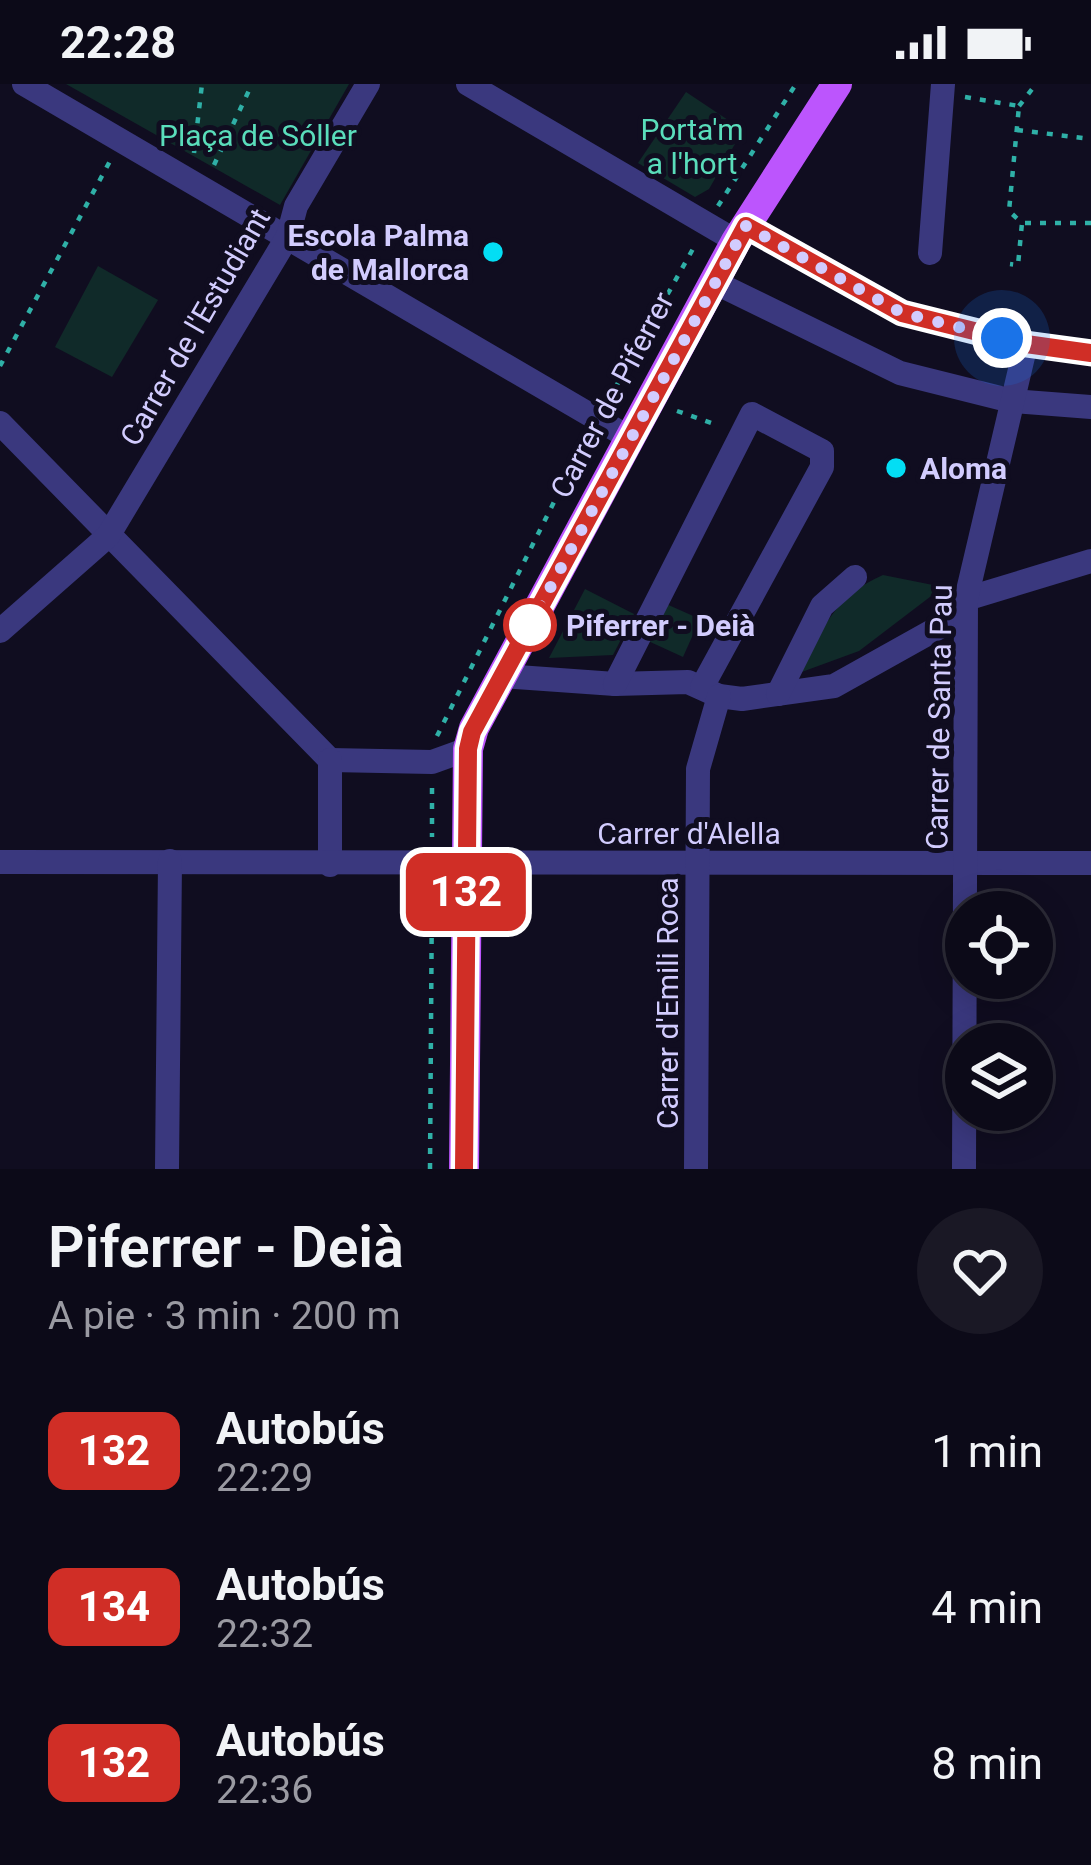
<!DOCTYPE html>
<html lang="es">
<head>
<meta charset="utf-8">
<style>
  body { margin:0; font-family:Roboto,sans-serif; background:#1a1825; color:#f1f3f6; height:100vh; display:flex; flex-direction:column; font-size:45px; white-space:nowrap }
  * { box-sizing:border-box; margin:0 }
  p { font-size:39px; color:#9a9aa2 }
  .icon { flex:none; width:66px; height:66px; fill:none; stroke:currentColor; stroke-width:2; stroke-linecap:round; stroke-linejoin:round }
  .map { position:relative; height:1085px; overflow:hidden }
  .panel { display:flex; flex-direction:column; background:#0c0a18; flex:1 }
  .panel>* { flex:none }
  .badge { padding:0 24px; border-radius:18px; font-size:42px; line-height:78px }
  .fabs { position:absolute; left:945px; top:807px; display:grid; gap:24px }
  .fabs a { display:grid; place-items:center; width:108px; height:108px; border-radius:50%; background:#0c0a18; box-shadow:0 6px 30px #0003,0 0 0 3px #2c2b37; font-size:60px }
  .you { position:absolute; width:60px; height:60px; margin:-30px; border:9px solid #fff; border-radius:50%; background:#1a73e8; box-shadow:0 0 0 18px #1a73e833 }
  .map>.badge { position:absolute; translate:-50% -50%; box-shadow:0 0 0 6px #fff }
  .round { display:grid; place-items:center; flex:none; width:126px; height:126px; border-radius:63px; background:#1a1825 }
  .head { display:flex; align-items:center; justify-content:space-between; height:204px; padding:0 48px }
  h1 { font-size:57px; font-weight:600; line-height:90px }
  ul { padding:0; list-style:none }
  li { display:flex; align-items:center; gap:36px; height:156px; padding:0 48px }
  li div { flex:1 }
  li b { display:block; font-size:45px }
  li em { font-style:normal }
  li .badge { min-width:132px; font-weight:700; text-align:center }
  .status { display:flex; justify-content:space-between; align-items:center; height:84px; padding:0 60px; background:#0c0a18; direction:ltr }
  .status svg { height:33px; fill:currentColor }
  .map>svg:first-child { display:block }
</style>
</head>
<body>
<div class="status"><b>22:28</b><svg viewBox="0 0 49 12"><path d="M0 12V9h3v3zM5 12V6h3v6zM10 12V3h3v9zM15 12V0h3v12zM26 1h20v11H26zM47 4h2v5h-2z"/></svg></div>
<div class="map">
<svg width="1091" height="1085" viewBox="0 0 1091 1085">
  <rect width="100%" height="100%" fill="#100d20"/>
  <g fill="#102a29">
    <polygon points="66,0 349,0 280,121"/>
    <polygon points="686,8 743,46 709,105 695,113 638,79"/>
    <polygon points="98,182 158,216 112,293 55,263"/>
    <path d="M883,491L943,503L859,567L799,589C821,546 836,511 883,491Z"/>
    <polygon points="585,505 634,530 613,571 549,574"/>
    <polygon points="664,519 700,535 683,573 646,556"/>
  </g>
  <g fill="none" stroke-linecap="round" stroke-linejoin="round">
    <g stroke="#2fb0a7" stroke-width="4.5" stroke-dasharray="6 9" stroke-linecap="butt">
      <polyline points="965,13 1019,22 1009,127 1022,139 1018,181 1010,180"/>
      <polyline points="1019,22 1036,0"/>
      <polyline points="1017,46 1091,55"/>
      <polyline points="194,69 202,0"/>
      <polyline points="214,81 252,0"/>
      <polyline points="718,122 796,0"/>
      <polyline points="1025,139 1091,139"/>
      <polyline points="0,282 110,77"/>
      <polyline points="609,315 694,163"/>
      <polyline points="677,327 717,341"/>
      <polyline points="437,652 585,356"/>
      <polyline points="432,704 432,753"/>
      <polyline points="430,1085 432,800"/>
    </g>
    <g stroke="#3a387e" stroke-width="24">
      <polyline points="24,0 628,353"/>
      <polyline points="468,0 736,157"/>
      <polyline points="746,143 902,229 1026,260 1091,269"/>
      <polyline points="930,169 943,0"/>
      <polyline points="714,198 900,289 1012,317 1091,323"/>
      <polyline points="0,339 330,676"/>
      <polyline points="0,547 108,452 288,152 296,122 368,0"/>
      <polyline points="503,592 615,600 688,598 719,612 742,615 834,602 945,540 966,515 1091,477"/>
      <polyline points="615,600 752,330 822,367 822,383 702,603"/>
      <polyline points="778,610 822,522 855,493"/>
      <polyline points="330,676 432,678 468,665"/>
      <polyline points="330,676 330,781"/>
      <polyline points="0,778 1091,779"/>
      <polyline points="167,1085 170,777"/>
      <polyline points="696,1085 698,685 719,612"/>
      <polyline points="964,1085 966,515 1026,260"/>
    </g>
    <polyline stroke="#bc55fd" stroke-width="30" points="464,1085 468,665 474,644 736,157 837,0"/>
  </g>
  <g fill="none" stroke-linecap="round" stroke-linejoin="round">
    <g stroke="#fff" stroke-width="27">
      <polyline id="line" points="464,1085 468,665 472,648 746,142 902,229 1026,260 1091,269"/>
    </g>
    <use href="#line" stroke="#d02e26" stroke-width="18"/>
    <polyline stroke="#d2ccfe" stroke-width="12" stroke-dasharray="0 21.6" points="530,541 746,142 902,229 1002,254"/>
  </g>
  <g fill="#03def4" stroke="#100d20" stroke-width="4.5">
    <circle cx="493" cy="168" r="12"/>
    <circle cx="896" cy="384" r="12"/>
  </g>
  <circle fill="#fff" stroke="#d02e26" stroke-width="6" cx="530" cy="541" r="24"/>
  <g text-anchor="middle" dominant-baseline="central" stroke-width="10" stroke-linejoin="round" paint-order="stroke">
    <g font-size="30" fill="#5addbb" stroke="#100d20">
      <text x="692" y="45">Porta'm<tspan x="692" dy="34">a l'hort</tspan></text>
      <text x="258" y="51">Plaça de Sóller</text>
    </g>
    <g font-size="30" font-weight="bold" fill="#d2ccfe" stroke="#100d20" text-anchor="end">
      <text x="469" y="151">Escola Palma<tspan x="469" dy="34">de Mallorca</tspan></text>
      <text x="920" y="384" text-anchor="start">Aloma</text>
    </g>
    <g font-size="30" fill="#d2ccfe" stroke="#100d20">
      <text transform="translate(195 243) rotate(-60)">Carrer de l'Estudiant</text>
      <text transform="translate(612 311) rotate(-62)">Carrer de Piferrer</text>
      <text transform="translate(939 633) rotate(-89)">Carrer de Santa Pau</text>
      <text x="689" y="749">Carrer d'Alella</text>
      <text transform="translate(667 919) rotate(-90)">Carrer d'Emili Roca</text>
    </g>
    <g font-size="30" font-weight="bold" fill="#d2ccfe" stroke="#100d20" text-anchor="start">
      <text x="566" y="541">Piferrer - Deià</text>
    </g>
  </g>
</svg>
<div class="fabs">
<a><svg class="icon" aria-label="locate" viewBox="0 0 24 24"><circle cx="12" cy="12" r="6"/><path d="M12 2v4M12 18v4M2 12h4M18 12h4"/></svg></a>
<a><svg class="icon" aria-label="layers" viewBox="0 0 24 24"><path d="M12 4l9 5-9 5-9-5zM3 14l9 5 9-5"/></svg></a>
</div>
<div class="you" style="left:1002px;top:254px"></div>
<b class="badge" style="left:466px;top:808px;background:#d02e26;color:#fff">132</b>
</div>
<section class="panel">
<div class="head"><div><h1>Piferrer - Deià</h1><p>A pie · 3 min · 200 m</p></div><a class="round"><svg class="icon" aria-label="heart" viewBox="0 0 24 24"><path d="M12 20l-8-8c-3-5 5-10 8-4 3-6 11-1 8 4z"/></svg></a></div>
<ul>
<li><span class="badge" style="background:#d02e26;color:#fff">132</span><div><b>Autobús</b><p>22:29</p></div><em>1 min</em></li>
<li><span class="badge" style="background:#d02e26;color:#fff">134</span><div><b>Autobús</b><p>22:32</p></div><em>4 min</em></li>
<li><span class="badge" style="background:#d02e26;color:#fff">132</span><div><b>Autobús</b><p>22:36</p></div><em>8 min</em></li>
</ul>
</section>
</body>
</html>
